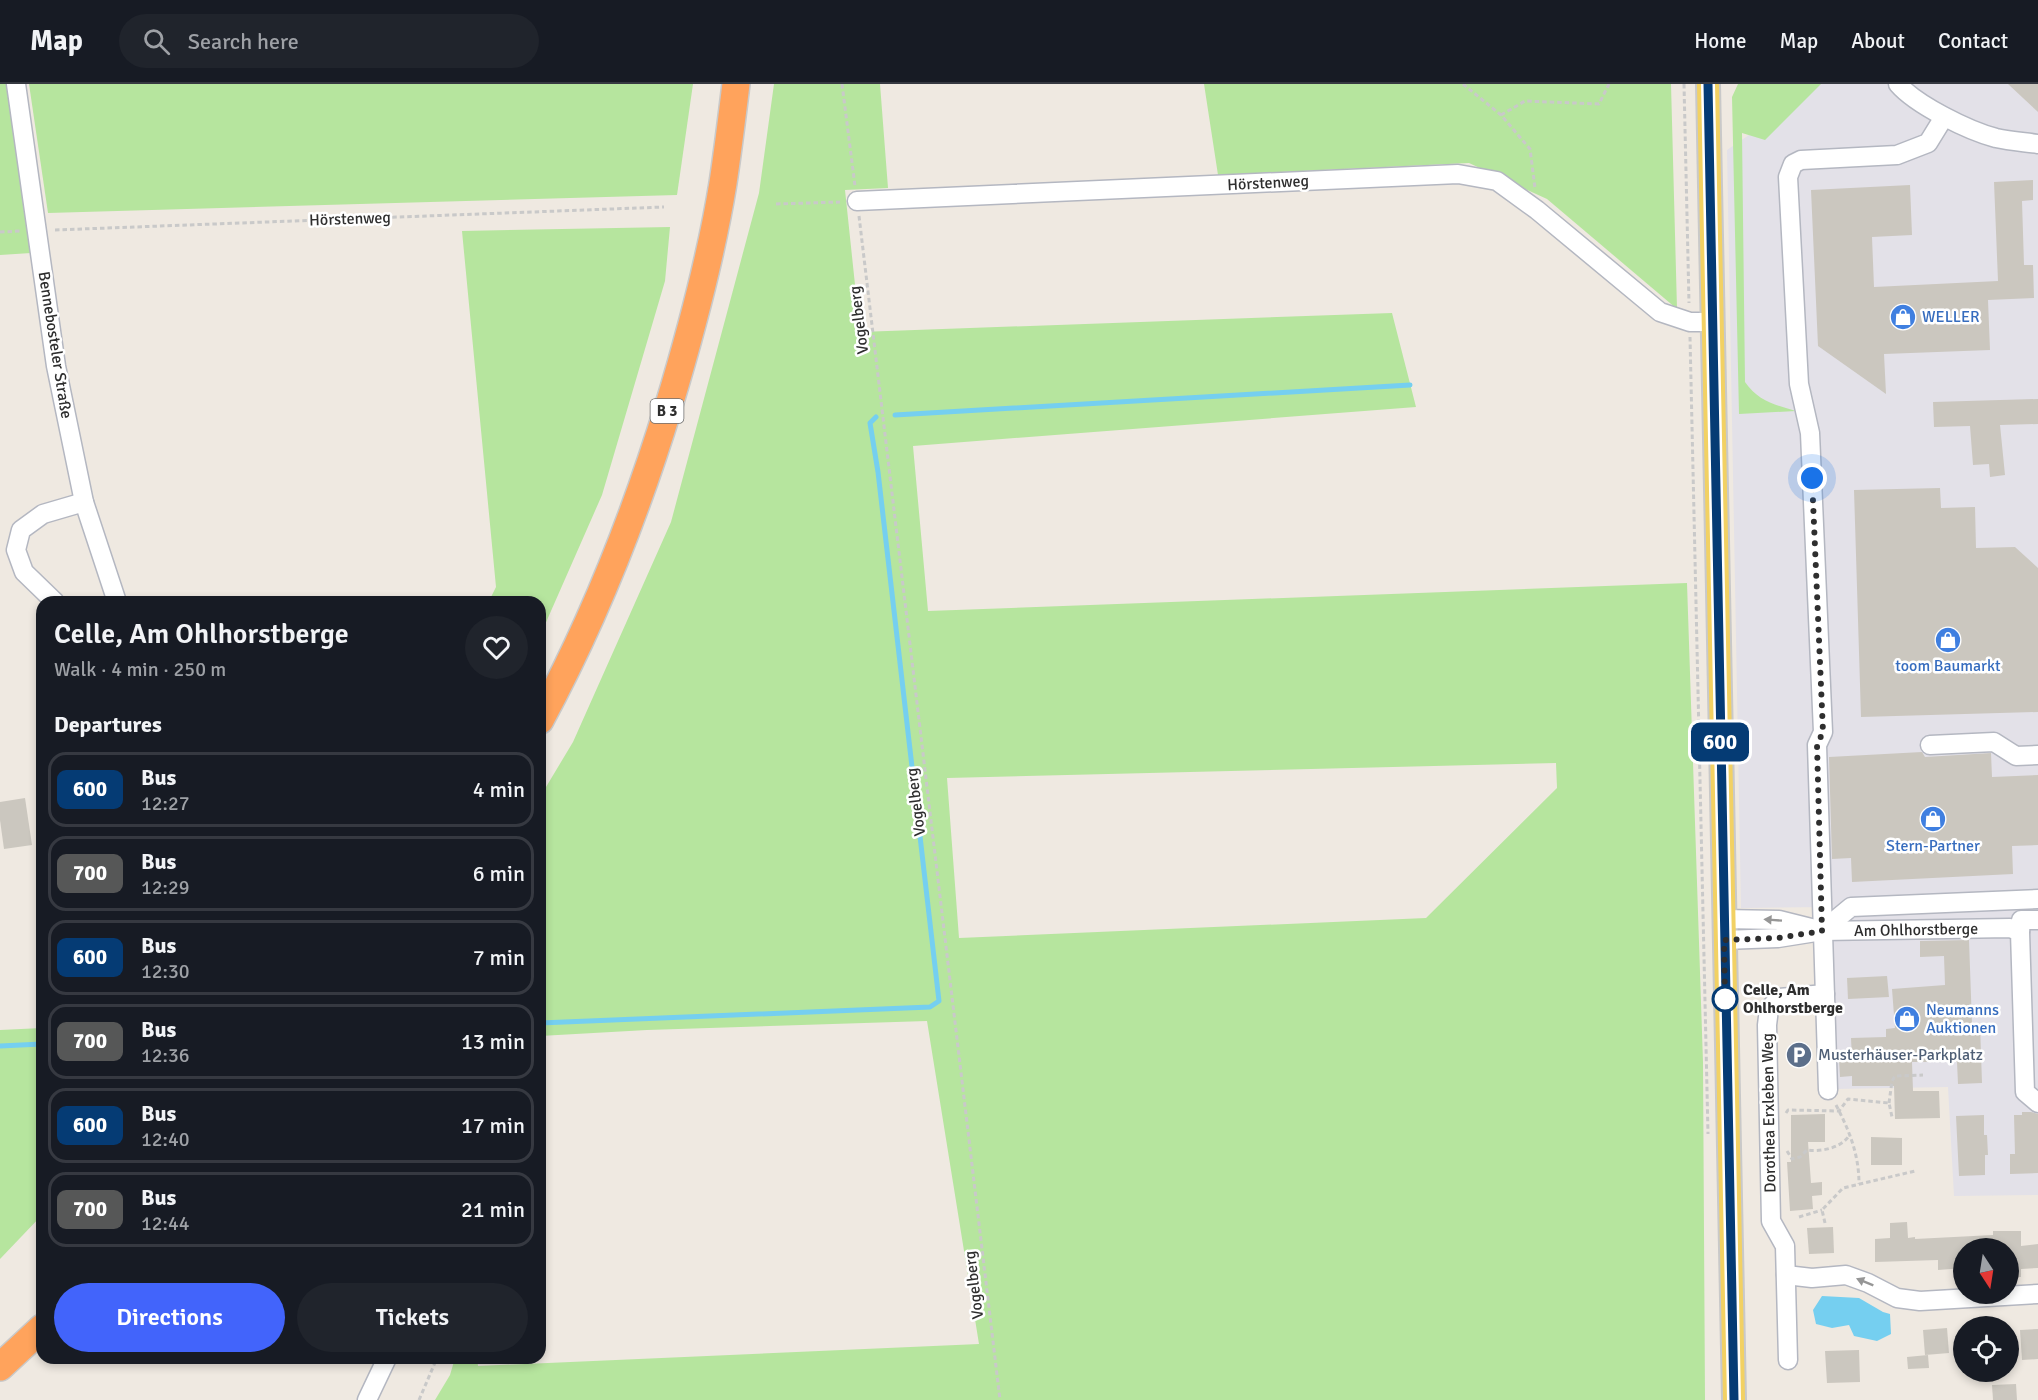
<!DOCTYPE html>
<html lang="en">
<head>
<meta charset="utf-8">
<style>
  body { margin:0; font-family:Signika,sans-serif; background:#20242c; color:#f1f3f6; height:100vh; display:flex; flex-direction:column; font-size:22px; white-space:nowrap }
  * { box-sizing:border-box; margin:0 }
  p { font-size:20px; color:#9ea1a6 }
  .icon { flex:none; width:33px; height:33px; fill:none; stroke:currentColor; stroke-width:2; stroke-linecap:round; stroke-linejoin:round }
  .map { position:relative; flex:1; overflow:hidden }
  .sheet { position:absolute; left:36px; top:512px; width:510px; height:768px; display:flex; flex-direction:column; background:#171b24; border-radius:18px; box-shadow:0 3px 9px #0003 }
  .sheet>* { flex:none }
  .badge { padding:0 12px; border-radius:9px; font-size:21px; line-height:39px }
  .needle { width:39px; rotate:168deg }
  .controls { position:absolute; left:1953px; top:1154px; display:grid; gap:12px }
  .controls a { display:grid; place-items:center; width:66px; height:66px; border-radius:50%; background:#171b24; box-shadow:0 3px 9px #0003; font-size:30px }
  .you { position:absolute; width:30px; height:30px; margin:-15px; border:4px solid #fff; border-radius:50%; background:#1a73e8; box-shadow:0 0 0 9px #1a73e833 }
  .map>.badge { position:absolute; translate:-50% -50%; box-shadow:0 0 0 3px #fff }
  h2 { padding:0 18px; font-size:22px; line-height:54px }
  .round { display:grid; place-items:center; flex:none; width:63px; height:63px; border-radius:32px; background:#20242c }
  .overview { display:flex; align-items:center; justify-content:space-between; height:102px; padding:0 18px }
  h1 { font-size:28px; font-weight:600; line-height:45px }
  .primary-button { display:flex; gap:12px; margin-top:auto; padding:12px 18px }
  .primary-button a { flex:1; height:69px; border-radius:36px; background:#4264fb; color:#fff; font-size:24px; font-weight:600; line-height:69px; text-align:center }
  .primary-button a+a { background:#20242c; color:#f1f3f6 }
  ul { padding:0; list-style:none }
  li { display:flex; align-items:center; gap:18px; height:75px; margin:0 12px 9px; padding:0 6px; border:3px solid #363941; border-radius:18px }
  li div { flex:1 }
  li b { display:block; font-size:22px }
  li em { font-style:normal }
  li .badge { min-width:66px; font-weight:700; text-align:center }
  header { display:flex; align-items:center; gap:36px; box-sizing:border-box; height:84px; padding:0 30px; background:#171b24; border-bottom:2px solid #363941 }
  header strong { font-size:28px }
  nav { display:flex; gap:33px; margin-inline-start:auto; font-size:21px }
  .search { width:420px; height:54px; background:#20242c; display:flex; align-items:center; gap:15px; box-sizing:border-box; padding:0 21px; border-radius:33px; color:#9ea1a6; font-size:22px }
  .map>svg:first-child { display:block }
</style>
</head>
<body>
<header>
<strong>Map</strong>
<div class="search"><svg class="icon" aria-label="search" viewBox="0 0 24 24"><circle cx="10" cy="10" r="6"/><path d="M15 15l6 6"/></svg>Search here</div>
<nav><a>Home</a><a>Map</a><a>About</a><a>Contact</a></nav>
</header>
<div class="map">
<svg width="2038" height="1316" viewBox="0 0 2038 1316">
  <rect width="100%" height="100%" fill="#efe9e1"/>
  <polygon fill="#e3e1e8" points="1797,0 2038,0 2038,1111 1954,1112 1948,1003 1835,1005 1831,823 1741,824 1727,66 1787,25"/>
  <g fill="#b6e59e" fill-rule="evenodd">
    <polygon points="0,0 6,0 31,169 0,171"/>
    <polygon points="29,0 693,0 677,111 48,129"/>
    <path d="M774,0H880L888,104L845,106L860,248L1392,229L1416,323L913,362L928,527L1687,499L1703,978L1705,1316H435L450,1291L455,1274H477L478,1282L979,1260L927,937L647,946L540,952V713L573,658L671,438L759,109ZM1556,679L1557,704L1426,834L959,854L947,694Z"/>
    <polygon points="1204,0 1671,0 1677,225 1547,115 1469,79 1218,91"/>
    <path d="M1738,0H1821L1765,56L1742,49L1745,298C1758,317 1775,321 1796,327L1739,330L1732,13Z"/>
    <polygon points="670,143 665,197 602,411 540,552 540,518 489,517 496,503 462,147"/>
    <polygon points="42,944 42,1131 0,1175 0,946"/>
  </g>
  <polygon fill="#75cff0" points="1822,1212 1859,1214 1883,1228 1890,1230 1891,1250 1877,1257 1854,1252 1849,1241 1832,1244 1816,1240 1813,1226"/>
  <g fill="none" stroke-linecap="round" stroke-linejoin="round">
    <g stroke="#75cff0" stroke-width="5">
      <polyline points="895,331 1410,301"/>
      <polyline points="540,939 930,923 939,917 878,388 870,339 876,333"/>
      <polyline points="0,962 42,960"/>
    </g>
  </g>
  <g fill="#cbc7bf">
    <polygon points="2008,0 2038,0 2038,28"/>
    <polygon points="2033,96 2033,116 2022,117 2024,181 2033,181 2034,214 1988,216 1990,266 1884,270 1886,310 1818,262 1811,106 1910,101 1912,151 1872,153 1874,203 1998,197 1994,98"/>
    <polygon points="2038,315 2038,340 2000,341 2005,391 1990,393 1989,380 1973,381 1970,342 1934,343 1933,318"/>
    <polygon points="1940,404 1941,424 1975,423 1976,464 2015,463 2038,484 2038,628 1861,633 1854,406"/>
    <polygon points="1922,668 1925,673 1991,669 1992,693 2038,691 2038,761 2012,762 2013,790 1852,798 1851,774 1832,775 1829,673"/>
    <polygon points="25,714 32,761 4,765 0,736 0,718"/>
    <polygon points="1969,856 1972,940 1980,940 1982,999 1958,1000 1957,978 1912,978 1913,1007 1939,1007 1940,1034 1895,1035 1894,1002 1852,1002 1852,992 1840,993 1839,976 1852,975 1851,954 1886,953 1886,945 1895,944 1892,905 1945,901 1944,872 1920,873 1920,857"/>
    <polygon points="1887,892 1889,913 1848,915 1847,894"/>
    <polygon points="2022,1028 2031,1028 2038,1030 2038,1089 2010,1090 2010,1070 2015,1070 2014,1031 2022,1031"/>
    <polygon points="1825,1030 1825,1058 1808,1058 1811,1099 1822,1098 1822,1111 1812,1112 1813,1125 1790,1127 1787,1078 1791,1078 1791,1031"/>
    <polygon points="1984,1031 1984,1051 1987,1051 1988,1071 1985,1071 1985,1091 1959,1092 1956,1032"/>
    <polygon points="1871,1053 1902,1054 1902,1081 1871,1081"/>
    <polygon points="1907,1138 1908,1154 1915,1153 1915,1155 1993,1151 1993,1147 2021,1147 2021,1162 2038,1160 2038,1184 2021,1185 2021,1193 2008,1193 2008,1164 1964,1164 1964,1184 1938,1186 1938,1176 1875,1178 1875,1155 1890,1154 1890,1139"/>
    <polygon points="1833,1143 1834,1169 1809,1170 1807,1144"/>
    <polygon points="1947,1244 1949,1269 1925,1271 1923,1246"/>
    <polygon points="2038,1245 2038,1275 2022,1276 2020,1246"/>
    <polygon points="1859,1266 1860,1298 1827,1299 1825,1267"/>
    <polygon points="1928,1271 1929,1284 1908,1285 1907,1273"/>
    <polygon points="2016,1300 2017,1316 1993,1316 1992,1301"/>
  </g>
  <g fill="none" stroke-linecap="round" stroke-linejoin="round">
    <g stroke="#b4b7c1" stroke-width="21">
      <g id="minor">
        <polyline points="16,0 56,282 84,418 117,518"/>
        <path d="M1898,0C1916,21 1969,47 1996,54C2010,57 2024,58 2038,60"/>
        <polyline points="857,117 1458,90 1497,97 1537,126 1660,228 1690,238 1712,238"/>
        <polyline points="55,518 24,488 16,466 21,446 43,430 84,418"/>
        <polyline points="1930,661 1994,658 2016,672 2038,671"/>
        <polyline points="1723,835 1779,836 1815,845"/>
        <polyline points="1822,847 1851,823 2038,815"/>
        <polyline points="2020,848 2021,836 2038,836"/>
        <polyline points="1724,856 1778,854 1822,847 2010,844 2020,848 2025,1008 2038,1019"/>
        <polyline points="1828,1006 1817,661 1823,648 1810,349 1799,300 1788,93 1793,80 1801,76 1897,71 1928,59 1944,33"/>
        <polyline points="1786,1191 1812,1194 1846,1191 1868,1199 1897,1214 1920,1217 2038,1210"/>
        <polyline points="1788,1276 1785,1162 1771,1137 1767,941 1769,925 1779,914 1825,910"/>
        <polyline points="367,1316 387,1274"/>
      </g>
    </g>
    <g stroke="#c9c9c9" stroke-width="26">
      <polyline id="major" points="1708,0 1734,1316"/>
    </g>
    <g stroke="#c9c9c9" stroke-width="30">
      <g id="highway">
        <path d="M540,636C594,536 636,429 669,321C691,248 711,174 723,99C728,66 732,33 736,0"/>
        <polyline points="0,1283 42,1244"/>
      </g>
    </g>
    <g stroke="#c9c9c9" stroke-width="3" stroke-dasharray="4.5 3" stroke-linecap="butt">
      <polyline points="842,0 855,102"/>
      <polyline points="1463,0 1501,31 1530,65 1535,104"/>
      <polyline points="1684,0 1689,219"/>
      <polyline points="1501,31 1525,17 1599,20 1609,0"/>
      <polyline points="776,120 840,118"/>
      <polyline points="859,132 1000,1316"/>
      <polyline points="55,146 664,123"/>
      <polyline points="0,148 21,147"/>
      <polyline points="1690,253 1708,1050"/>
      <polyline points="1889,1019 1892,997 1895,992 1923,991"/>
      <path d="M1836,1021C1849,1046 1859,1070 1859,1100"/>
      <polyline points="1786,1029 1788,1026 1839,1027 1848,1015 1889,1019 1892,1033"/>
      <path d="M1787,1067L1792,1075L1800,1073L1807,1066C1821,1068 1843,1064 1850,1050"/>
      <polyline points="1799,1133 1822,1126"/>
      <polyline points="1825,1139 1822,1126 1843,1104 1915,1087"/>
      <polyline points="419,1316 437,1274"/>
    </g>
    <use href="#minor" stroke="#fff" stroke-width="18"/>
    <use href="#major" stroke="#f2d163" stroke-width="22"/>
    <use href="#highway" stroke="#ffa35c" stroke-width="27"/>
  </g>
  <defs><path id="oneway-solid" d="M-6-.8H1V-3.2L6.5 0L1 3.2V.8H-6Z" transform="scale(1.5)"/></defs>
  <g fill="#969696">
    <use href="#oneway-solid" transform="translate(1773 836) rotate(-176)"/>
    <use href="#oneway-solid" transform="translate(1865 1198) rotate(-158)"/>
  </g>
  <g fill="none" stroke-linecap="round" stroke-linejoin="round">
    <g stroke="#fff" stroke-width="14">
      <polyline id="line" points="1708,0 1734,1316"/>
    </g>
    <use href="#line" stroke="#053b74" stroke-width="9"/>
    <polyline stroke="#2e2e2e" stroke-width="6" stroke-dasharray="0 10.8" points="1725,915 1725,917 1724,856 1778,854 1822,847 1817,661 1823,648 1812,394"/>
  </g>
  <defs>
    <g id="shop-disc" transform="scale(1.35)"><circle r="9.5" fill="#3f7fe0" stroke="#fff"/><path d="M-5-2.5h2.3a2.7 3.5 0 0 1 5.4 0H5L5.5 6h-11ZM-1.5-2.5h3a1.5 2.3 0 0 0-3 0Z" fill="#fff"/></g>
    <g id="parking-disc" transform="scale(1.35)"><circle r="9.5" fill="#5c6f8a" stroke="#fff"/><path d="M-3.5-5.5H1a3.5 3.5 0 0 1 0 7H-1V5.5H-3.5ZM-1-3.4V-.6H.8a1.4 1.4 0 0 0 0-2.8Z" fill="#fff"/></g>
  </defs>
  <g fill-rule="evenodd">
    <use href="#shop-disc" x="1903" y="233"/>
    <use href="#shop-disc" x="1948" y="556"/>
    <use href="#shop-disc" x="1933" y="735"/>
    <use href="#shop-disc" x="1907" y="935"/>
    <use href="#parking-disc" x="1799" y="971"/>
  </g>
  <circle fill="#fff" stroke="#053b74" stroke-width="3" cx="1725" cy="915" r="12"/>
  <g text-anchor="middle" dominant-baseline="central" stroke-width="5" stroke-linejoin="round" paint-order="stroke">
    <rect fill="#fff" stroke="#6d6d6d" stroke-width="1.5" x="650.5" y="315" width="33" height="24" rx="4.5"/>
    <g font-size="15" font-weight="bold" fill="#2e2e2e">
      <text x="667" y="327">B 3</text>
    </g>
    <g font-size="16" fill="#2e2e2e" stroke="#fff">
      <text transform="translate(1268 99) rotate(-3)">Hörstenweg</text>
      <text transform="translate(350 135) rotate(-2)">Hörstenweg</text>
      <text transform="translate(859 236) rotate(-97)">Vogelberg</text>
      <text transform="translate(55 261) rotate(81)">Bennebosteler Straße</text>
      <text transform="translate(916 718) rotate(-97)">Vogelberg</text>
      <text transform="translate(1916 846) rotate(-1)">Am Ohlhorstberge</text>
      <text transform="translate(1769 1029) rotate(-91)">Dorothea Erxleben Weg</text>
      <text transform="translate(974 1201) rotate(-97)">Vogelberg</text>
    </g>
    <g font-size="16" fill="#366cbe" stroke="#fff" text-anchor="start">
      <text x="1922" y="233">WELLER</text>
      <text x="1948" y="582" text-anchor="middle">toom Baumarkt</text>
      <text x="1933" y="762" text-anchor="middle">Stern-Partner</text>
      <text x="1926" y="926">Neumanns<tspan x="1926" dy="18">Auktionen</tspan></text>
    </g>
    <g font-size="16" font-weight="bold" fill="#2e2e2e" stroke="#fff" text-anchor="start">
      <text x="1743" y="906">Celle, Am<tspan x="1743" dy="18">Ohlhorstberge</tspan></text>
    </g>
    <g font-size="16" fill="#4e5e75" stroke="#fff" text-anchor="start">
      <text x="1818" y="971">Musterhäuser-Parkplatz</text>
    </g>
  </g>
</svg>
<div class="controls">
<a><svg class="needle" viewBox="-14 -14 28 28"><path d="M0-13l5 13h-10z" fill="#e53935"/><path d="M0 13l5-13h-10z" fill="#9ea1a6"/></svg></a>
<a><svg class="icon" aria-label="locate" viewBox="0 0 24 24"><circle cx="12" cy="12" r="6"/><path d="M12 2v4M12 18v4M2 12h4M18 12h4"/></svg></a>
</div>
<div class="you" style="left:1812px;top:394px"></div>
<b class="badge" style="left:1720px;top:658px;background:#053b74;color:#fff">600</b>
<section class="sheet">
<div class="overview"><div><h1>Celle, Am Ohlhorstberge</h1><p>Walk · 4 min · 250 m</p></div><a class="round"><svg class="icon" aria-label="heart" viewBox="0 0 24 24"><path d="M12 20l-8-8c-3-5 5-10 8-4 3-6 11-1 8 4z"/></svg></a></div>
<h2>Departures</h2>
<ul>
<li><span class="badge" style="background:#053b74;color:#fff">600</span><div><b>Bus</b><p>12:27</p></div><em>4 min</em></li>
<li><span class="badge" style="background:#565757;color:#fff">700</span><div><b>Bus</b><p>12:29</p></div><em>6 min</em></li>
<li><span class="badge" style="background:#053b74;color:#fff">600</span><div><b>Bus</b><p>12:30</p></div><em>7 min</em></li>
<li><span class="badge" style="background:#565757;color:#fff">700</span><div><b>Bus</b><p>12:36</p></div><em>13 min</em></li>
<li><span class="badge" style="background:#053b74;color:#fff">600</span><div><b>Bus</b><p>12:40</p></div><em>17 min</em></li>
<li><span class="badge" style="background:#565757;color:#fff">700</span><div><b>Bus</b><p>12:44</p></div><em>21 min</em></li>
</ul>
<div class="primary-button"><a>Directions</a><a>Tickets</a></div>
</section>
</div>
</body>
</html>
